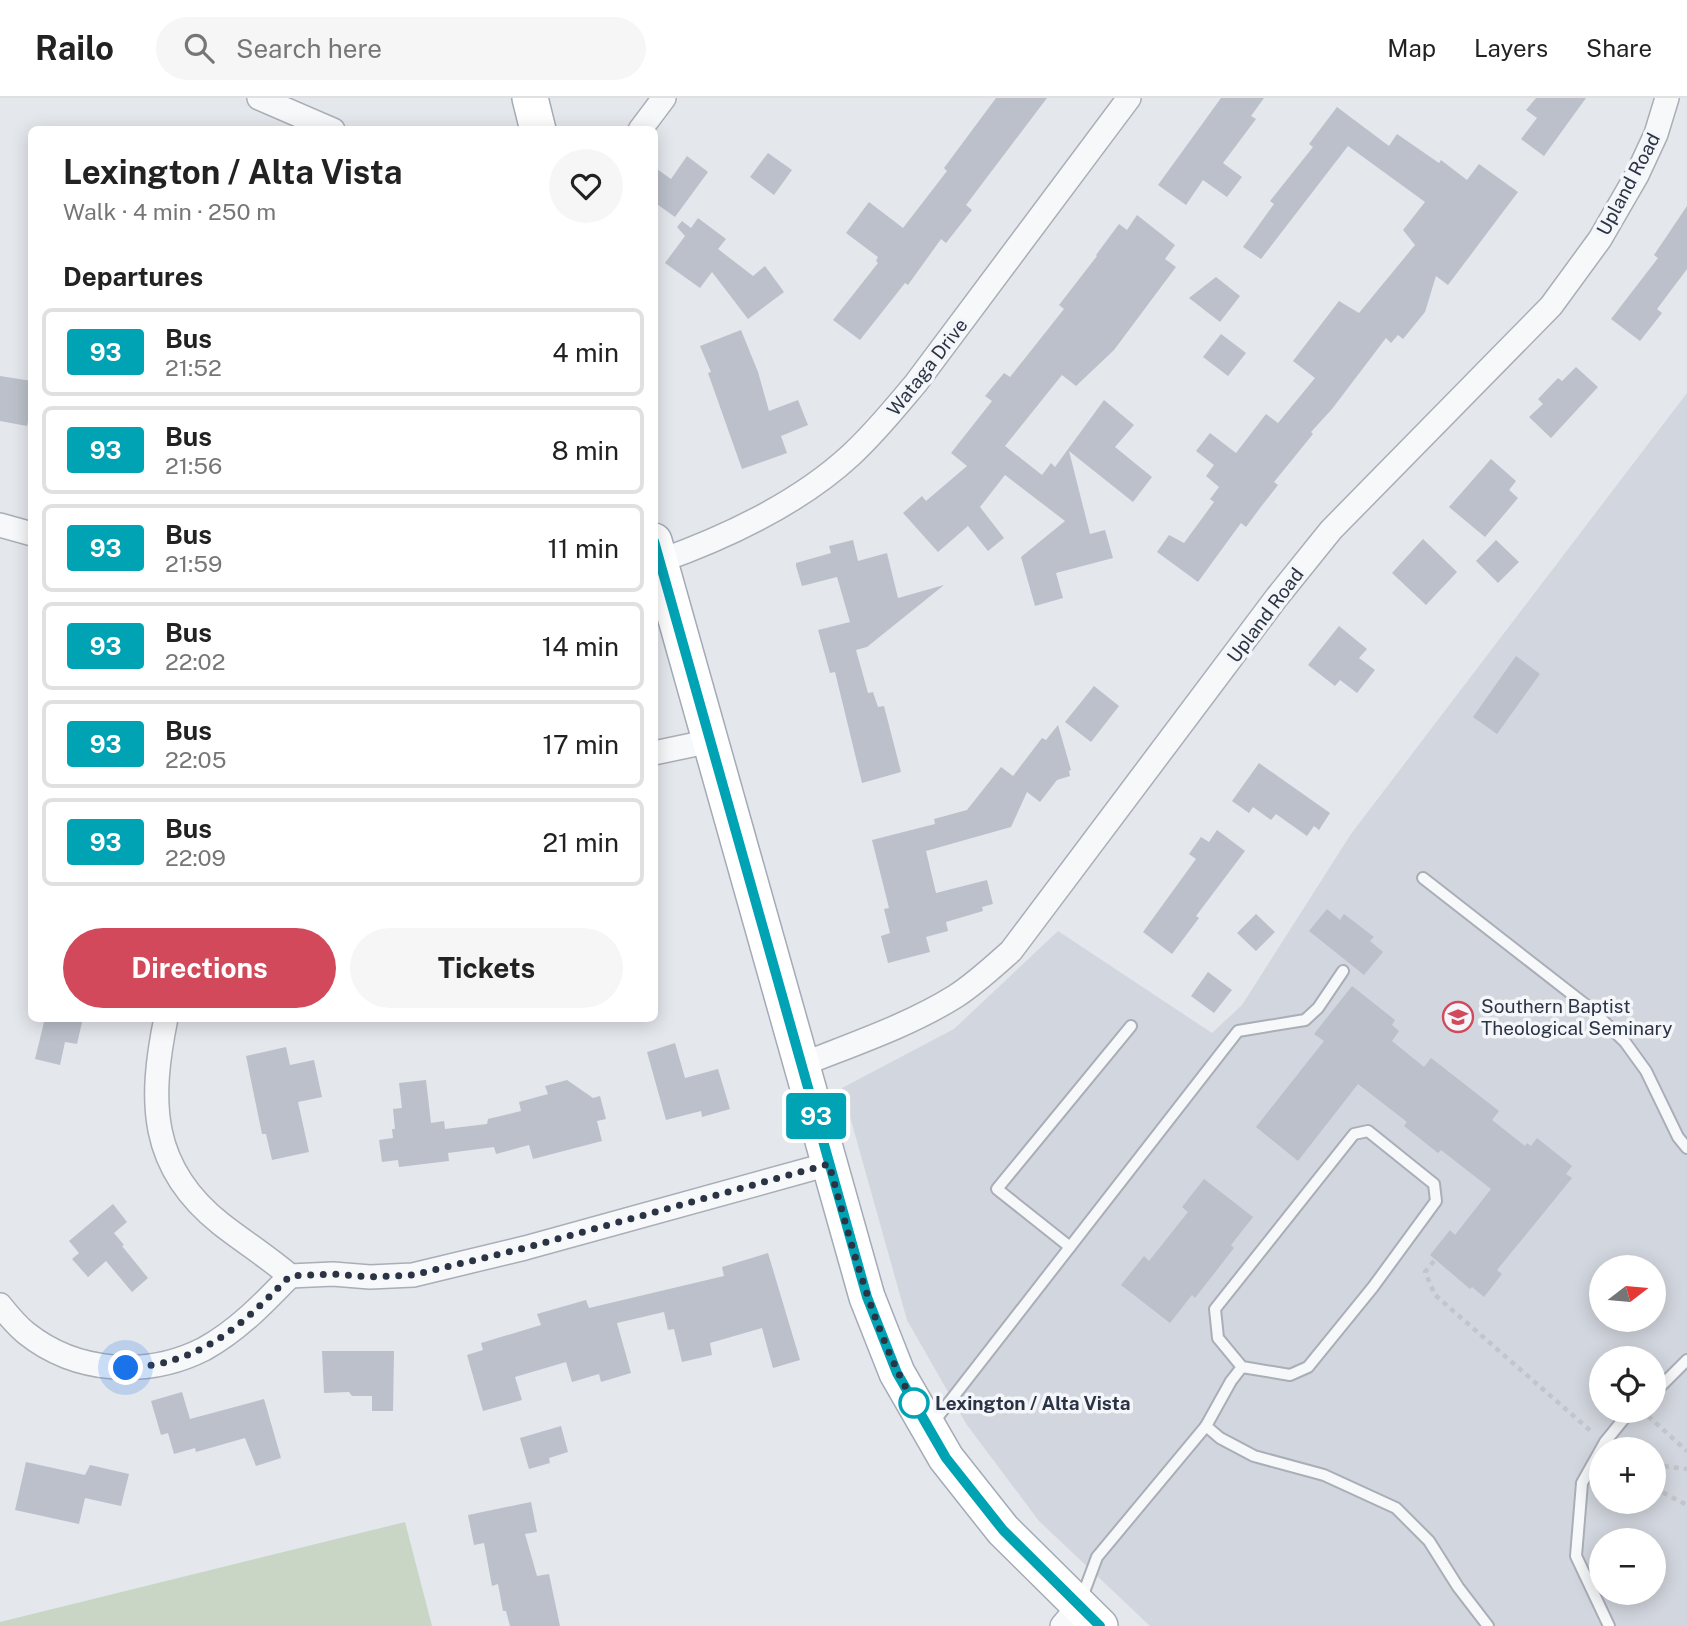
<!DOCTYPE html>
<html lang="en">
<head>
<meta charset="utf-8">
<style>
  body { margin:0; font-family:"Public Sans",sans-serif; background:#f6f6f6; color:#222; height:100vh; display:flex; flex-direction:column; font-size:26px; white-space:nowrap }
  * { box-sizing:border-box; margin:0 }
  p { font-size:23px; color:#767676 }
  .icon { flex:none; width:38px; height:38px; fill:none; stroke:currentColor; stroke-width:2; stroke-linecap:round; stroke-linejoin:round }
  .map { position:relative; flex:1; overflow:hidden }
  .details { position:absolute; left:28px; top:28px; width:630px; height:896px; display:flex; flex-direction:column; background:#fff; border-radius:10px; box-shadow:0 4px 18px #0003 }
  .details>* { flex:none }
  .badge { padding:0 14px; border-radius:5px; font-size:24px; line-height:46px }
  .needle { width:46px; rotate:74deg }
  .buttons { position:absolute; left:1589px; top:1157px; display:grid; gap:14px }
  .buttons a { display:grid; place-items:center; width:77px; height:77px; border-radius:50%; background:#fff; box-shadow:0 4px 18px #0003; font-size:35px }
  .you { position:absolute; width:35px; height:35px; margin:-18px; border:5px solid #fff; border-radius:50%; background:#1a73e8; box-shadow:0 0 0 10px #1a73e833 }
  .map>.badge { position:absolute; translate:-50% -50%; box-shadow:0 0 0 4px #fff }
  h2 { padding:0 35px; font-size:26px; line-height:63px }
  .round { display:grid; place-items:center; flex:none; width:74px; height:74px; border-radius:37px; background:#f6f6f6 }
  .overview { display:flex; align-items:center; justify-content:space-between; height:119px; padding:0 35px }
  h1 { font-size:33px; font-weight:700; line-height:52px }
  .button { display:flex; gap:14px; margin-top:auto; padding:14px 35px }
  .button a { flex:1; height:80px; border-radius:42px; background:#d1495b; color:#fff; font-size:28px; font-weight:700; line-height:80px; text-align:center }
  .button a+a { background:#f6f6f6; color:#222 }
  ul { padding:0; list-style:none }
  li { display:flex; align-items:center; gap:21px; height:88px; margin:0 14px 10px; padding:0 21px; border:4px solid #e0e0e0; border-radius:10px }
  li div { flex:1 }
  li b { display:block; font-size:26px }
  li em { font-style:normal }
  li .badge { min-width:77px; font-weight:700; text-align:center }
  header { display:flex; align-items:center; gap:42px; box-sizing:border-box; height:98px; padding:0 35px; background:#fff; border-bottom:2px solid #e0e0e0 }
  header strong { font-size:33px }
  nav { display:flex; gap:38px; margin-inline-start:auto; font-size:24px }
  .search { width:490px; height:63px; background:#f6f6f6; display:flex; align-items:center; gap:18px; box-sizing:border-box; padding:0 24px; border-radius:38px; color:#767676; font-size:26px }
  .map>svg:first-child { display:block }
</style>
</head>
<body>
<header>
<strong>Railo</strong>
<div class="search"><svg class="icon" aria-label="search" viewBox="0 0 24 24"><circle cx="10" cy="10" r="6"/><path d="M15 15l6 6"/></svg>Search here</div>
<nav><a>Map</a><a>Layers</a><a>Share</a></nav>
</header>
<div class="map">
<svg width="1687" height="1528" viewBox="0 0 1687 1528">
  <rect width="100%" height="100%" fill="#e4e7ec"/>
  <path fill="#d2d6de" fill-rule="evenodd" d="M1687,295V1528H1150L1039,1423L967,1327L907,1222L842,990L954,931L1058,833L1212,935L1242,907L1351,736ZM1601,1169H1654V1222H1601ZM1601,1260H1654V1312H1601ZM1601,1351H1654V1404H1601ZM1601,1442H1654V1494H1601Z"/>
  <polygon fill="#c9d6c5" points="405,1424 432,1528 0,1528 0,1524"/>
  <g fill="#bbc0ca">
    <polygon points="996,0 1047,0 966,107 972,112 946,145 941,141 908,187 905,185 860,242 833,222 878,165 876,163 878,159 846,135 869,104 903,130 947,73 944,70"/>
    <polygon points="1221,0 1264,0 1251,18 1256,21 1223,65 1242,79 1227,99 1203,82 1186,107 1158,87"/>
    <polygon points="1536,0 1586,0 1544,58 1521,41 1537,20 1526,12"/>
    <polygon points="1337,9 1389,48 1397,36 1439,65 1441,62 1467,82 1479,66 1518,94 1448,187 1436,178 1425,214 1403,241 1398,237 1391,245 1386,240 1332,311 1311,334 1313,336 1274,384 1278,387 1260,410 1246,429 1241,425 1198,484 1157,454 1169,437 1184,445 1214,404 1210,401 1219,389 1206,378 1214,367 1196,353 1210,335 1236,355 1266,316 1278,325 1315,280 1293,263 1339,203 1359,215 1415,147 1403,132 1425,104 1348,48 1261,161 1243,149 1274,106 1270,103 1313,49 1309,46"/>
    <polygon points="768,55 792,72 774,97 750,79"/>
    <polygon points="687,58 708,74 675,119 654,104 654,69 671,81"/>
    <polygon points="1687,108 1687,171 1657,211 1662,215 1640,243 1611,221 1658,160 1654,157"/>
    <polygon points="1137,117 1175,147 1165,161 1176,169 1114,252 1076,288 1062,277 1005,348 1042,377 1051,365 1055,369 1104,302 1134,327 1115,349 1152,379 1133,404 1069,353 1090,436 1105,432 1113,460 1056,475 1063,500 1035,508 1021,459 1065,423 1005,377 980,409 1004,440 988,453 968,428 938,454 903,415 922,398 926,403 967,368 951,355 992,303 985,298 1004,275 1010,279 1064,211 1059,207 1097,158 1096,157 1119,126 1127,132"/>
    <polygon points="698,120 726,141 718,151 753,178 765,168 784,194 748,221 712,174 700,190 665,165 685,138 677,129 682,123 691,130"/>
    <polygon points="1216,179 1240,198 1220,224 1189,200"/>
    <polygon points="741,232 758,274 769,313 798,302 808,327 781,338 787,355 742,371 708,275 711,274 700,248"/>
    <polygon points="1221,236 1246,255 1228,278 1203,259"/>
    <polygon points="1576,269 1598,289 1551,340 1529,319 1543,306 1538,301 1558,280 1562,283"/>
    <polygon points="0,278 32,283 32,302 27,328 0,323"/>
    <polygon points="1491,361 1516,383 1509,392 1518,400 1485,439 1449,409"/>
    <polygon points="1423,441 1457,474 1426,507 1392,475"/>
    <polygon points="853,442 858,463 887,455 898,500 944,487 867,549 856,552 868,595 873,594 878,609 884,608 901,674 862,685 835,574 830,575 818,532 850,524 837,479 802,488 796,468 796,465 831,455 829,448"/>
    <polygon points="1496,442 1519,464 1498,485 1476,463"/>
    <polygon points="1339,528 1367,551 1359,560 1375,572 1357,595 1340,582 1335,588 1308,567"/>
    <polygon points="1516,558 1540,576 1497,636 1473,619"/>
    <polygon points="1094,588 1119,608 1091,644 1065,624"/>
    <polygon points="1058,627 1071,672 1069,673 1070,678 1057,682 1040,704 1027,694 1011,729 926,753 936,795 987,782 993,806 982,809 983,813 946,824 948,833 926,839 930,854 888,865 881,838 890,835 884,811 889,810 872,742 935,726 934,721 967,712 1001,669 1013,678 1042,640 1046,642"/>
    <polygon points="1259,665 1330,715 1319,732 1314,728 1307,738 1276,716 1271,722 1253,709 1249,715 1232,703"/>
    <polygon points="1217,732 1245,753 1196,818 1199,820 1172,856 1143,834 1196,761 1189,756 1201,739 1209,744"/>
    <polygon points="1327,811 1340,822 1344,816 1374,839 1370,843 1383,854 1364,877 1309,833"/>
    <polygon points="1256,816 1275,834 1256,853 1237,835"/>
    <polygon points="1208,874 1232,892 1214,915 1191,898"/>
    <polygon points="1352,888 1395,922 1392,927 1399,933 1392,943 1424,969 1431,960 1499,1013 1492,1022 1525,1048 1527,1045 1531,1048 1537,1040 1572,1068 1566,1076 1572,1080 1497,1172 1502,1176 1484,1199 1472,1189 1470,1191 1430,1157 1450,1132 1455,1137 1491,1091 1441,1052 1438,1055 1404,1028 1407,1024 1358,986 1298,1063 1256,1029 1324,943 1314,936"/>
    <polygon points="45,920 83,920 77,946 65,944 60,967 35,961"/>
    <polygon points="675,945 685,980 718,971 730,1011 702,1019 701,1013 666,1022 647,954"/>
    <polygon points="286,949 290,967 314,962 322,999 298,1004 309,1054 272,1062 266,1036 262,1036 246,958"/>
    <polygon points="426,982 431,1025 444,1023 445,1031 487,1026 488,1021 521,1013 519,1004 548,996 545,988 567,982 593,1000 600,998 606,1021 597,1023 602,1043 533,1061 529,1047 496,1056 494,1049 448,1055 449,1063 399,1069 398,1062 382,1064 379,1042 393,1040 392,1031 395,1031 393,1011 402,1010 399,985"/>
    <polygon points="1204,1081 1253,1119 1231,1147 1234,1150 1195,1200 1192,1197 1170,1225 1121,1187 1144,1158 1149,1163 1188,1114 1182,1109"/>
    <polygon points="113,1106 127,1124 114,1135 124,1147 122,1148 148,1180 132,1194 106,1163 88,1179 72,1161 79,1155 69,1143"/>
    <polygon points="768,1155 800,1262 773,1270 762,1230 710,1245 712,1257 682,1264 674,1231 668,1232 664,1214 617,1225 631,1275 601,1284 599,1276 572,1284 566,1264 515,1279 522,1302 483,1313 467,1257 483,1252 481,1245 541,1227 537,1216 586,1202 589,1210 724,1178 722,1169"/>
    <polygon points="322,1253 394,1253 393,1313 372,1313 372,1298 352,1298 349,1294 324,1295"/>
    <polygon points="182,1294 190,1321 264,1301 281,1360 256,1368 245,1340 196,1354 195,1350 174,1356 168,1335 161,1337 151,1303"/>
    <polygon points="561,1328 568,1354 549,1360 550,1365 529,1371 520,1340"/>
    <polygon points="26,1364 85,1377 90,1367 129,1376 121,1408 85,1400 79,1426 15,1412"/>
    <polygon points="531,1404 537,1434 525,1436 537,1478 549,1476 560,1528 510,1528 506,1513 503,1513 498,1486 492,1488 484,1445 474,1447 468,1417"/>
  </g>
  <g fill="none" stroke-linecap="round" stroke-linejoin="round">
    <g stroke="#a9aeb7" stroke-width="14">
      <g id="lane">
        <polyline points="1423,780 1591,911 1625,944 1646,973 1678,1039 1687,1050"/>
        <polyline points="1070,1149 997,1091 1131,928"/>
        <polyline points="1654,1295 1687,1262"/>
        <polyline points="933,1325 1238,933 1305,922 1318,910 1343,873"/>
        <polyline points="1206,1328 1231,1283 1242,1269 1218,1240 1215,1211 1354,1036 1368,1033 1434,1086 1436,1103 1373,1189 1308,1269 1290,1277 1242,1269"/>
        <polyline points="1081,1502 1097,1459 1206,1328 1220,1340 1254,1358 1324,1377 1396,1410 1429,1443 1458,1489 1488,1528"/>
        <polyline points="1609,1528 1576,1458 1582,1385 1605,1344 1631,1312"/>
      </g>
    </g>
    <g stroke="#a9aeb7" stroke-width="26">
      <g id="street">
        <polyline points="259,0 333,32"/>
        <polyline points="640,32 664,0"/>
        <polyline points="0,427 32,436"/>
        <path d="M660,463C727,439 798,406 851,357C875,335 895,310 916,285L1129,0"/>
        <polyline points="654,655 711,643"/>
        <path d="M166,920C149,1003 149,1069 221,1126C244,1144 268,1159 290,1178L333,1176L370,1179L413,1177L525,1150L829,1066"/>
        <path d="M801,967C853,946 908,928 956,898C976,885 993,869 1011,853L1277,499L1331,432L1551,208L1600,141L1637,77L1656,36L1667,0"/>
        <path d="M0,1207C8,1217 16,1227 26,1235C76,1275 147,1280 204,1251C237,1233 264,1205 290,1178"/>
        <polyline points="1062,1528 1079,1508"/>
      </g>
    </g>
    <g stroke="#a3abb8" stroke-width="38">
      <g id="primary">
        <polyline points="530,0 538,32"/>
        <polyline points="654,443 867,1199 897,1275 946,1360 1003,1432 1100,1528"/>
      </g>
    </g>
    <g stroke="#c2c5cb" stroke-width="4.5" stroke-dasharray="5 5" stroke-linecap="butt">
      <polyline points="1434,1163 1425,1174 1435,1197 1592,1334"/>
      <polyline points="1648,1318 1687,1353"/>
      <polyline points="1654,1367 1687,1371"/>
      <polyline points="1654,1390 1687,1407"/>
    </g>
    <use href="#lane" stroke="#f7f8fa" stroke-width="10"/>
    <use href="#street" stroke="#f7f8fa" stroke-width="23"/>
    <use href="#primary" stroke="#fff" stroke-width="35"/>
  </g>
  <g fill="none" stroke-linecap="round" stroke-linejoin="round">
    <g stroke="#fff" stroke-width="16">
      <polyline id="line" points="654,443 867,1199 897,1275 946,1360 1003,1432 1100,1528"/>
    </g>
    <use href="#line" stroke="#00a3b4" stroke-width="10"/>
    <path stroke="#2b3445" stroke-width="7" stroke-dasharray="0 12.6" d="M126,1270C201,1266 240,1229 290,1178L333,1176L370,1179L413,1177L525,1150L829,1066C852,1148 872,1230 914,1305"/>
  </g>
  <defs>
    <g id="university-ring" transform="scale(1.575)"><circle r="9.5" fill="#f4f6f9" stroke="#d1495b" stroke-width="1.5"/><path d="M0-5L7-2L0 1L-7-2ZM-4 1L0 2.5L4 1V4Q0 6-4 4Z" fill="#d1495b"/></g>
  </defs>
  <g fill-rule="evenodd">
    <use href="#university-ring" x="1458" y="919"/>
  </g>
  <circle fill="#fff" stroke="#00a3b4" stroke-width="3.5" cx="914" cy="1305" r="14"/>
  <g text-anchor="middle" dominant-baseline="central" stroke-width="7" stroke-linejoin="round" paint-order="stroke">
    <g font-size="19" fill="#2b3445" stroke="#f4f6f9">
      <text transform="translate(1628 86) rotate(-62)">Upland Road</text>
      <text transform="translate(927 269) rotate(-52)">Wataga Drive</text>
      <text transform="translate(1265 517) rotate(-53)">Upland Road</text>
    </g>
    <g font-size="19" fill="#2b3445" stroke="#f4f6f9" text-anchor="start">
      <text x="1481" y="908">Southern Baptist<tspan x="1481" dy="22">Theological Seminary</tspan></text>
    </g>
    <g font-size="19" font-weight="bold" fill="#2b3445" stroke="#f4f6f9" text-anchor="start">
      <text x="935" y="1305">Lexington / Alta Vista</text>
    </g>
  </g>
</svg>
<div class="buttons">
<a><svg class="needle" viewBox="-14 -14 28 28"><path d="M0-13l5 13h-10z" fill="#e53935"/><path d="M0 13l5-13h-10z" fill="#767676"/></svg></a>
<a><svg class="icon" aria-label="locate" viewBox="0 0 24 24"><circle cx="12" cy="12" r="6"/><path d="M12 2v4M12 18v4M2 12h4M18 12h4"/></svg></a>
<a>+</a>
<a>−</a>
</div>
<div class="you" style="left:126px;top:1270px"></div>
<b class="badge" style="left:816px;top:1018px;background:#00a3b4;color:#fff">93</b>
<section class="details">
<div class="overview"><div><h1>Lexington / Alta Vista</h1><p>Walk · 4 min · 250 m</p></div><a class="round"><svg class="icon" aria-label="heart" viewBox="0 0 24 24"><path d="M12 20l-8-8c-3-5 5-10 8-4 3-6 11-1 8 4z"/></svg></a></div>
<h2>Departures</h2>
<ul>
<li><span class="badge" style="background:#00a3b4;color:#fff">93</span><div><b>Bus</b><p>21:52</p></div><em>4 min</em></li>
<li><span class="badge" style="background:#00a3b4;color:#fff">93</span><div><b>Bus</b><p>21:56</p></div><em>8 min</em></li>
<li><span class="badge" style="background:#00a3b4;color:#fff">93</span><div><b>Bus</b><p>21:59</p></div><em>11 min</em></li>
<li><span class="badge" style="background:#00a3b4;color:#fff">93</span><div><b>Bus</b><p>22:02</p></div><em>14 min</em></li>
<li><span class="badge" style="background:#00a3b4;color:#fff">93</span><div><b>Bus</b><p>22:05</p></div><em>17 min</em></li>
<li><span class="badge" style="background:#00a3b4;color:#fff">93</span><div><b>Bus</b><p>22:09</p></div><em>21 min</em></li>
</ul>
<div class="button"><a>Directions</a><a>Tickets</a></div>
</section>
</div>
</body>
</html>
